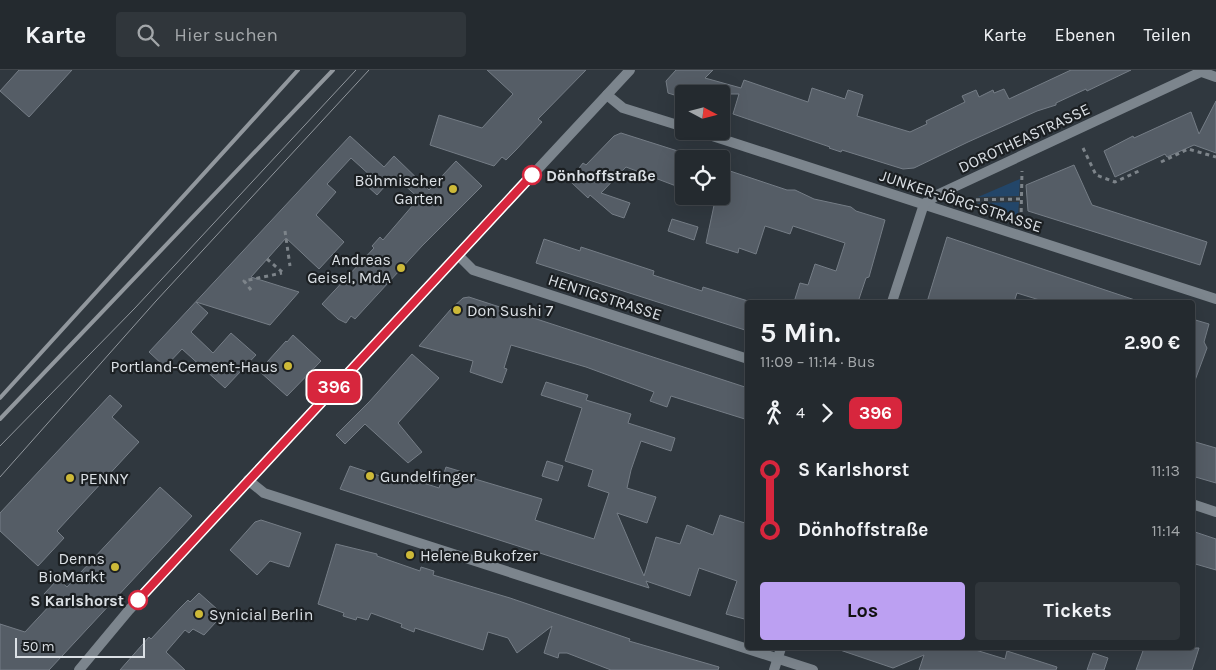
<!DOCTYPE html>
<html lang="de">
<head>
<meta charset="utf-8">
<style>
  body { margin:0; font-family:Karla,sans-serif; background:#30363b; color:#f1f3f6; height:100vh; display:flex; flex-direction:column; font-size:19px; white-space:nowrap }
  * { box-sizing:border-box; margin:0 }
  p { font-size:16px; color:#a3a7aa }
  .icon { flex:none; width:28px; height:28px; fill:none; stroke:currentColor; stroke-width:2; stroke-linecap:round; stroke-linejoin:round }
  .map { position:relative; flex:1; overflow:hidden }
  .sheet { position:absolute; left:745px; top:230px; width:450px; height:350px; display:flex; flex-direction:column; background:#242a2f; border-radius:5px; box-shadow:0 5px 20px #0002,0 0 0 1px #41464b }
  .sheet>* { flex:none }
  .badge { padding:0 10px; border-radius:8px; font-size:18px; line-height:32px }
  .needle { width:32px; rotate:97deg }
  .fabs { position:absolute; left:675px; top:15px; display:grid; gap:10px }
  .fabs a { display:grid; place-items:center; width:55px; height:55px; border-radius:5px; background:#242a2f; box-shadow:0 5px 20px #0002,0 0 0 1px #41464b; font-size:25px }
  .scale { position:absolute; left:15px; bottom:12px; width:130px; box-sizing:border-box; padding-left:5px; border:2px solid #dbe0e5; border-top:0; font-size:14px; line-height:18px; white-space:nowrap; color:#dbe0e5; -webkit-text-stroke:4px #1b1f22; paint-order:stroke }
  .map>.badge { position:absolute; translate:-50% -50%; box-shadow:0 0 0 2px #fff }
  .legs { display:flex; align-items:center; gap:8px; height:55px; padding:0 15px; font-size:16px }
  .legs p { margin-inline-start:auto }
  .summary { display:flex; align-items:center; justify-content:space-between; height:85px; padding:0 15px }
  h1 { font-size:28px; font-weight:700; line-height:38px }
  .action { display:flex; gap:10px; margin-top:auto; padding:10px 15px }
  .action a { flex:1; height:58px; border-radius:5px; background:#bca0f2; color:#111; font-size:20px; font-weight:700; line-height:58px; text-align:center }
  .action a+a { background:#30363b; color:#f1f3f6 }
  ul { padding:0 15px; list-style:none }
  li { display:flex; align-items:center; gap:18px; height:60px; font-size:19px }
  li i { display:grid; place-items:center; width:8px; height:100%; margin:0 6px; background:currentColor }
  li i::after { content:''; width:12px; height:12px; margin:-6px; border:4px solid; border-radius:50%; background:#242a2f }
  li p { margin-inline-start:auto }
  li:first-child i { background:linear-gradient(#0000 50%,currentColor 0) }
  li:last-child i { background:linear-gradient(currentColor 50%,#0000 0) }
  header { display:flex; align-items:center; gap:30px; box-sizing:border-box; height:70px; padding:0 25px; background:#242a2f; border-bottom:1px solid #41464b }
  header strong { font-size:24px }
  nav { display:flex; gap:28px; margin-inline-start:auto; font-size:18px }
  .search { width:350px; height:45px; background:#30363b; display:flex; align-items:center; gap:12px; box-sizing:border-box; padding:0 18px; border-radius:5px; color:#a3a7aa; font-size:19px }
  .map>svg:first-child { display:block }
</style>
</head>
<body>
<header>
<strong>Karte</strong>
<div class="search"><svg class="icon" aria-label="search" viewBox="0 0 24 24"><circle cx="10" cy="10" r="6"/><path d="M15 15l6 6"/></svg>Hier suchen</div>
<nav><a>Karte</a><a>Ebenen</a><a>Teilen</a></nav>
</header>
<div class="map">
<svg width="1216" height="600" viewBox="0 0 1216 600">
  <rect width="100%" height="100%" fill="#30383f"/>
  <g fill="#234669">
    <polygon points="1020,109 1019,126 978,127"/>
    <polygon points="1019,132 1018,146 977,133"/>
  </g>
  <g fill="#555d66" stroke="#757d86">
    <polygon points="19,0 72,0 29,47 0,21"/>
    <polygon points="487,0 586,0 538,49 542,52 516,80 506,90 502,87 494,96 430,75 439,45 482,58 513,24"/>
    <polygon points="676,0 713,0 705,8 741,18 744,10 808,32 812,18 845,29 848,20 863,25 857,46 910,62 927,54 926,51 965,32 962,26 976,20 979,27 993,20 994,23 1004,19 1009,29 1071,0 1131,0 1087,21 1086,19 1056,33 1056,35 1037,41 968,72 914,98 903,99 842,80 841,82 829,78 830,77 733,44 739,24 684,24 684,28 668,23 666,11"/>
    <polygon points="1216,31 1216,83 1194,75 1167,87 1165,84 1115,107 1104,81 1133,66 1134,68 1191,42 1199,64"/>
    <polygon points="621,63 684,83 684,119 626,97 601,123 630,133 624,148 612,144 590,125 588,128 572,113 572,107 583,93 586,95 614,66"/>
    <polygon points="350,66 384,97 394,86 429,120 456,91 482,116 422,176 355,249 351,246 346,253 338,249 322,234 374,178 372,176 380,167 383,170 419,128 394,106 377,125 365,114 372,107 351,88 327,114 336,122 316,145 344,172 319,199 286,168 251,207 299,222 270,255 196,232 208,243 191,262 213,283 231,263 256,285 225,318 182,279 165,297 149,282"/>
    <polygon points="1074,95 1092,135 1207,172 1200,195 1028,141 1026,115"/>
    <polygon points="721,98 787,120 795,120 814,129 851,137 856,141 885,150 869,207 866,208 858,232 794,232 800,213 808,215 815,194 836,201 845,173 793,156 790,164 765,156 756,184 739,178 738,183 706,173 716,126 721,126"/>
    <polygon points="672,149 698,157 694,170 668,161"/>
    <polygon points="947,167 1135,230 1134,232 1046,232 1017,223 1014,232 927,232"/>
    <polygon points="544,169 580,181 581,177 654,201 653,205 702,221 703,217 748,231 748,261 536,193"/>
    <polygon points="469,227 748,318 748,350 671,326 667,337 650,331 654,322 586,297 511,275 504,298 507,299 502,313 470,302 473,291 419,276 451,239 463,228"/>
    <polygon points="1192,249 1209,254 1204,272 1207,278 1194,313 1192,313"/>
    <polygon points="293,265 321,291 287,326 259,301 286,271 287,272"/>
    <polygon points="412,284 439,308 398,353 422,382 408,393 365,354 345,374 336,365 369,332"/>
    <polygon points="546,312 588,325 586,330 631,344 628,353 675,368 671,381 641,371 631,400 627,418 656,427 647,453 617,443 644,506 656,467 680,474 687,455 713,465 720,445 748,454 748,550 726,544 737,511 699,498 690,526 646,511 649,518 340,419 350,396 383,407 384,402 390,402 439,418 446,397 476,406 475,409 542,429 535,450 594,469 609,423 588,416 593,400 565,391 582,338 541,325"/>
    <polygon points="110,325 122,336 112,347 139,372 57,461 64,468 38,496 0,461 0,443"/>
    <polygon points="1192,371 1216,378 1216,413 1192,406"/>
    <polygon points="547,391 563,396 558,411 542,406"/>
    <polygon points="160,417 192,446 49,600 0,600 0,554 25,562 52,533 44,524 58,509 67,517"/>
    <polygon points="261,450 301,463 289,497 270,491 257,505 230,480 255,452"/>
    <polygon points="1192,461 1216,469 1216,500 1192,493"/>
    <polygon points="336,474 377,484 377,486 420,501 421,497 434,501 433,505 510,528 630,569 629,571 719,597 718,600 611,600 567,583 559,583 558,588 544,583 552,556 517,583 508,568 488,562 483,580 415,558 414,562 401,557 402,554 371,543 368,550 357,547 356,550 343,546 344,543 318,534"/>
    <polygon points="199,523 218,540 211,547 216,552 204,565 193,559 189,563 185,560 166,582 185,600 120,600 149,567 151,569 179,539 188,530 190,532"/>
    <polygon points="840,578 969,578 1005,589 1007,581 1057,597 1056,600 919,600 924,585 893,598 840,580"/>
    <polygon points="1144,578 1199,578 1192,600 1136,600"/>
    <polygon points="1093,583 1108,588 1104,600 1087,600"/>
  </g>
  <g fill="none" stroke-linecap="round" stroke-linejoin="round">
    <g stroke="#7d848a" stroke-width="3" stroke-dasharray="4 4" stroke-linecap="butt">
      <polyline points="1083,78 1096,105 1115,112 1139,101"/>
      <polyline points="1161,92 1188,79 1216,87"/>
      <polyline points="960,130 1021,129"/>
      <polyline points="1021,150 1022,101"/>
      <polyline points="285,161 290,196"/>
      <polyline points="267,189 282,202"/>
      <polyline points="251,220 244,211 282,203"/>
    </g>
    <g stroke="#7c858d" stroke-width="10">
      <polyline points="1199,1 1216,7"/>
      <polyline points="607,25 623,38 684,57"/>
      <polyline points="697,61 1216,229"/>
      <polyline points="458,185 473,200 748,289"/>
      <polyline points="892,232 924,134 939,124 1205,0"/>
      <polyline points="248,410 264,423 813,600"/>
      <polyline points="1192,434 1216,442"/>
      <polyline points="79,600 129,540 217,444 630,0"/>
      <polyline points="774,600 781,578"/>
    </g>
    <g stroke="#91979d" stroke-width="1">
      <polyline points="0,376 135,238 356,0"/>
      <polyline points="0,407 156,231 369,0"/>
    </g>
    <g stroke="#91979d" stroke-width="4">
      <polyline points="0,328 298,0"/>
      <polyline points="0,349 333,0"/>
    </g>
  </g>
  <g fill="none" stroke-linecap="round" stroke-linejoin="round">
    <g stroke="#fff" stroke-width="11">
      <polyline id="line-1" points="138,530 532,105"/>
    </g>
    <use href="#line-1" stroke="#d7263d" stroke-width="8"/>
  </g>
  <g fill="#fff" stroke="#d7263d" stroke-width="2.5">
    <circle cx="532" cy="105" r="9"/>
    <circle cx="138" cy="530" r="9"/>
  </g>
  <g fill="#cdb938" stroke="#1b1f22" stroke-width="2">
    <circle cx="453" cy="119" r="5"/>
    <circle cx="401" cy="198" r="5"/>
    <circle cx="457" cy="240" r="5"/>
    <circle cx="288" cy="296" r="5"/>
    <circle cx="370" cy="406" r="5"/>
    <circle cx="70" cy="408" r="5"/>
    <circle cx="410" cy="485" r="5"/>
    <circle cx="115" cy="497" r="5"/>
    <circle cx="199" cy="544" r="5"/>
  </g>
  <g text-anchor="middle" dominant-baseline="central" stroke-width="4.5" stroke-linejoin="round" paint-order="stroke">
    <g font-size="16" fill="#dbe0e5" stroke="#1b1f22">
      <text transform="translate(1024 68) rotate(-25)">DOROTHEASTRASSE</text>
      <text transform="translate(961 131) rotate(18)">JUNKER-JÖRG-STRASSE</text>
      <text transform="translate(605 227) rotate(18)">HENTIGSTRASSE</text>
    </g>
    <g font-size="16" font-weight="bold" fill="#dbe0e5" stroke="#1b1f22" text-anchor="start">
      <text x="546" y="105">Dönhoffstraße</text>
      <text x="124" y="530" text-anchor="end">S Karlshorst</text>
    </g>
    <g font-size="16" fill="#dbe0e5" stroke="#1b1f22" text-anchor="start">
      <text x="443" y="110" text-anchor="end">Böhmischer<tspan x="443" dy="18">Garten</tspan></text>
      <text x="391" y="189" text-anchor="end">Andreas<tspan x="391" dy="18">Geisel, MdA</tspan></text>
      <text x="467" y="240">Don Sushi 7</text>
      <text x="278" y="296" text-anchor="end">Portland-Cement-Haus</text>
      <text x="380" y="406">Gundelfinger</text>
      <text x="80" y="408">PENNY</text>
      <text x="420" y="485">Helene Bukofzer</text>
      <text x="105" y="488" text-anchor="end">Denns<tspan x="105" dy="18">BioMarkt</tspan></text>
      <text x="209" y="544">Synicial Berlin</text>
    </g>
  </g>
</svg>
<div class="fabs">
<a><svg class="needle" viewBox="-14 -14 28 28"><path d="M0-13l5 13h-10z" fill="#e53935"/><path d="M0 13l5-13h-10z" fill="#a3a7aa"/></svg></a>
<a><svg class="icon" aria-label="locate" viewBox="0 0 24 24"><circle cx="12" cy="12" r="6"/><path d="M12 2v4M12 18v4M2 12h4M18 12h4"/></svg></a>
</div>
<div class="scale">50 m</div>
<b class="badge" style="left:334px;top:317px;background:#d7263d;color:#fff">396</b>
<section class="sheet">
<div class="summary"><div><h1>5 Min.</h1><p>11:09 – 11:14 · Bus</p></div><b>2.90 €</b></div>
<div class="legs"><svg class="icon" aria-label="walk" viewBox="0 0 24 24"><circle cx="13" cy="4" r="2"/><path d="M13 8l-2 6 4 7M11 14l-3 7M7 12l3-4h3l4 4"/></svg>4<svg class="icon" aria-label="forward" viewBox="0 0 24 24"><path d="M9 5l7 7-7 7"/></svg><b class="badge" style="background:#d7263d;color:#fff">396</b></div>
<ul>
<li><i style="color:#d7263d"></i><b>S Karlshorst</b><p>11:13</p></li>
<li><i style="color:#d7263d"></i><b>Dönhoffstraße</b><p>11:14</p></li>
</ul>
<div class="action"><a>Los</a><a>Tickets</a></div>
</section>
</div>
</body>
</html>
